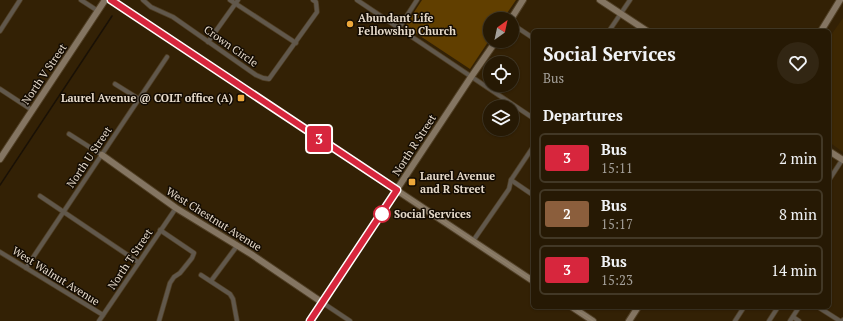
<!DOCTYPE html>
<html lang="en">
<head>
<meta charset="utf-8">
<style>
  body { margin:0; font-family:"PT Serif",serif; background:#322613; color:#f1f3f6; height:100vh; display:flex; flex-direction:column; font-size:15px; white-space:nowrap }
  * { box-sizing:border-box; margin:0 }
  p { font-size:13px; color:#a4a09a }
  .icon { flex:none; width:22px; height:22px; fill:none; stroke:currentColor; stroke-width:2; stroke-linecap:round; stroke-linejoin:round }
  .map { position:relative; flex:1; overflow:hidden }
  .sheet { position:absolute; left:531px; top:29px; width:300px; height:280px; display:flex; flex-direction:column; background:#261904; border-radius:6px; box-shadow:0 1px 3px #0004,0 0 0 1px #423826 }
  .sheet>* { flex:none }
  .badge { padding:0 8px; border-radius:3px; font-size:14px; line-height:26px }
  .needle { width:26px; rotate:33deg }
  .fabs { position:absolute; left:483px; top:12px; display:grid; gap:8px }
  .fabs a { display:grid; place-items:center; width:36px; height:36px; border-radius:50%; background:#261904; box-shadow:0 1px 3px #0004,0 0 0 1px #423826; font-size:20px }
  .map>.badge { position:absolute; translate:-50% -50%; box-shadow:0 0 0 2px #fff }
  h2 { padding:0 12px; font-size:15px; line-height:36px }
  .round { display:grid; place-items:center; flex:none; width:42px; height:42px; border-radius:21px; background:#322613 }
  .overview { display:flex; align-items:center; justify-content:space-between; height:68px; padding:0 12px }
  h1 { font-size:19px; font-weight:600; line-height:30px }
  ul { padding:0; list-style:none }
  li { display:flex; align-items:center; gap:12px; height:50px; margin:0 8px 6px; padding:0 4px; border:2px solid #423826; border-radius:6px }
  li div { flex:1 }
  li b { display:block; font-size:15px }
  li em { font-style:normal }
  li .badge { min-width:44px; font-weight:700; text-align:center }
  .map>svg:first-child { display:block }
</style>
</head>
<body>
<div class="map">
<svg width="843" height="321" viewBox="0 0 843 321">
  <rect width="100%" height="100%" fill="#332105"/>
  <polygon fill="#3d2702" points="843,18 843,152 829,142 829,38"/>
  <polygon fill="#613f00" points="422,0 516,0 503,19 490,19 490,39 470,69 405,26"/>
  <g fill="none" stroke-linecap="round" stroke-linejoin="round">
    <polyline stroke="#1a1106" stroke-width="1.5" points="0,185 112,16"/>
    <g stroke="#503f25" stroke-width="5.5">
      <g id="street">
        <polyline points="81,0 98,11"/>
        <polyline points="143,0 151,7 173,17 256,75 263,78 269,79 317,12 316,2 313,0"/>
        <polyline points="230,0 296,43"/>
        <polyline points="357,0 533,118"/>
        <polyline points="512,24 533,38"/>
        <polyline points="399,28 417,0"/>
        <polyline points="0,31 20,0"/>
        <polyline points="609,31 630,0"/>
        <polyline points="208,42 238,0"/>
        <polyline points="115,84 139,99"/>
        <polyline points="0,89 32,110"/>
        <polyline points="69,134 102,155"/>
        <polyline points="511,180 533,195"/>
        <polyline points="829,180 842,160"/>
        <polyline points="40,196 138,262"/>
        <polyline points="473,241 509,189 511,180 533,147"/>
        <polyline points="0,252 103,315"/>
        <polyline points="26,268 167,57"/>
        <polyline points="201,275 230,294 233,299 237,321"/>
        <polyline points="211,281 237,246"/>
        <polyline points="323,303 350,321"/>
        <polyline points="818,307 840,321"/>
        <polyline points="793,317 799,321"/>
        <polyline points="99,321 176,208"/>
        <polyline points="159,321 170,283 174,277 180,273 192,258 194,253 160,230"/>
        <polyline points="735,321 744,307"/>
        <polyline points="769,321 778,307"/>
        <polyline points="790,321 799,307"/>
        <polyline points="842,321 843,320"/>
      </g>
    </g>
    <g stroke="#503f25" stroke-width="8">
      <g id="secondary">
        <polyline points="111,0 533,281"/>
        <polyline points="600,0 647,31"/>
        <polyline points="511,19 523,0"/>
        <polyline points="821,31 840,0"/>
        <polyline points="829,151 843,160"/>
        <polyline points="102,155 176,208 251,254 323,303"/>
        <polyline points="0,159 105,0"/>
        <polyline points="572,307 593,321"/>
        <polyline points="310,321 471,77 496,41"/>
        <polyline points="629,321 638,307"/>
      </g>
    </g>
    <use href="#street" stroke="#61584c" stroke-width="4"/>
    <use href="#secondary" stroke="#847562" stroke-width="6"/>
    <g stroke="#8e7f69" stroke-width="1.5">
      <polyline points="111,0 533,281"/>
      <polyline points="572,307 593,321"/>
    </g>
  </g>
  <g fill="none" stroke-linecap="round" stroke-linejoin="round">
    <g stroke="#fff" stroke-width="9">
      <polyline id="line" points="111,0 397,190 310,321"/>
    </g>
    <use href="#line" stroke="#d7263d" stroke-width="6"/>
  </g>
  <g fill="#eda83b" stroke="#140c03" stroke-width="1.5">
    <circle cx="350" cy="24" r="4"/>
    <rect x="237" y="94" width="8" height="8" rx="2"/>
    <rect x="408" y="178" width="8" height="8" rx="2"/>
  </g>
  <circle fill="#fff" stroke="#d7263d" stroke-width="2" cx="382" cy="214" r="8"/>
  <g text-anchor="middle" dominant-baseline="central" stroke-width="3" stroke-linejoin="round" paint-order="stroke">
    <g font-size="11" font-weight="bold" fill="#e6daca" stroke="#140c03" text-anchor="start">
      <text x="358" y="18">Abundant Life<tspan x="358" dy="13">Fellowship Church</tspan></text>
      <text x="233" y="98" text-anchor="end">Laurel Avenue @ COLT office (A)</text>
      <text x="420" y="176">Laurel Avenue<tspan x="420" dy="13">and R Street</tspan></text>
    </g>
    <g font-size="11" fill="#e6daca" stroke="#140c03">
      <text transform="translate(231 46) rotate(35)">Crown Circle</text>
      <text transform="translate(44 74) rotate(-56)">North V Street</text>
      <text transform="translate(414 145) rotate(-57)">North R Street</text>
      <text transform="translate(89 157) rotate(-56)">North U Street</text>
      <text transform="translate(214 219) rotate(32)">West Chestnut Avenue</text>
      <text transform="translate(130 259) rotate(-56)">North T Street</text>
      <text transform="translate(56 276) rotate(32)">West Walnut Avenue</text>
    </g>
    <g font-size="11" font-weight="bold" fill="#e6daca" stroke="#140c03" text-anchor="start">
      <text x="394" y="214">Social Services</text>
    </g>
  </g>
</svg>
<div class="fabs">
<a><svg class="needle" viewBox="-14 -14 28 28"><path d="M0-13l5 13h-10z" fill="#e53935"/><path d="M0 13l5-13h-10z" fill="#a4a09a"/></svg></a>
<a><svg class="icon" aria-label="locate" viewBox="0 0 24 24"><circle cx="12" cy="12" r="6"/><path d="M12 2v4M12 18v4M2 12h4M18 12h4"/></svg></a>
<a><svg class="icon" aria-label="layers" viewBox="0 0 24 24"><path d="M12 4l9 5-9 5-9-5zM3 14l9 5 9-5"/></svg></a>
</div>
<b class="badge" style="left:319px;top:139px;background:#d7263d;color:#fff">3</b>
<section class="sheet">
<div class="overview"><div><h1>Social Services</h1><p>Bus</p></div><a class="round"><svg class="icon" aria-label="heart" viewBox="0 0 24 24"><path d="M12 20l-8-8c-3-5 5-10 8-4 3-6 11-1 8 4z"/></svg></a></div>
<h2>Departures</h2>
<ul>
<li><span class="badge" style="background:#d7263d;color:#fff">3</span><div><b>Bus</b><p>15:11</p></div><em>2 min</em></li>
<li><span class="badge" style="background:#8b5e3c;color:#fff">2</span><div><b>Bus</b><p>15:17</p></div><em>8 min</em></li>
<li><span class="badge" style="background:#d7263d;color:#fff">3</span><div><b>Bus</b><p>15:23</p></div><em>14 min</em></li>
</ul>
</section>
</div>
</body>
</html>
